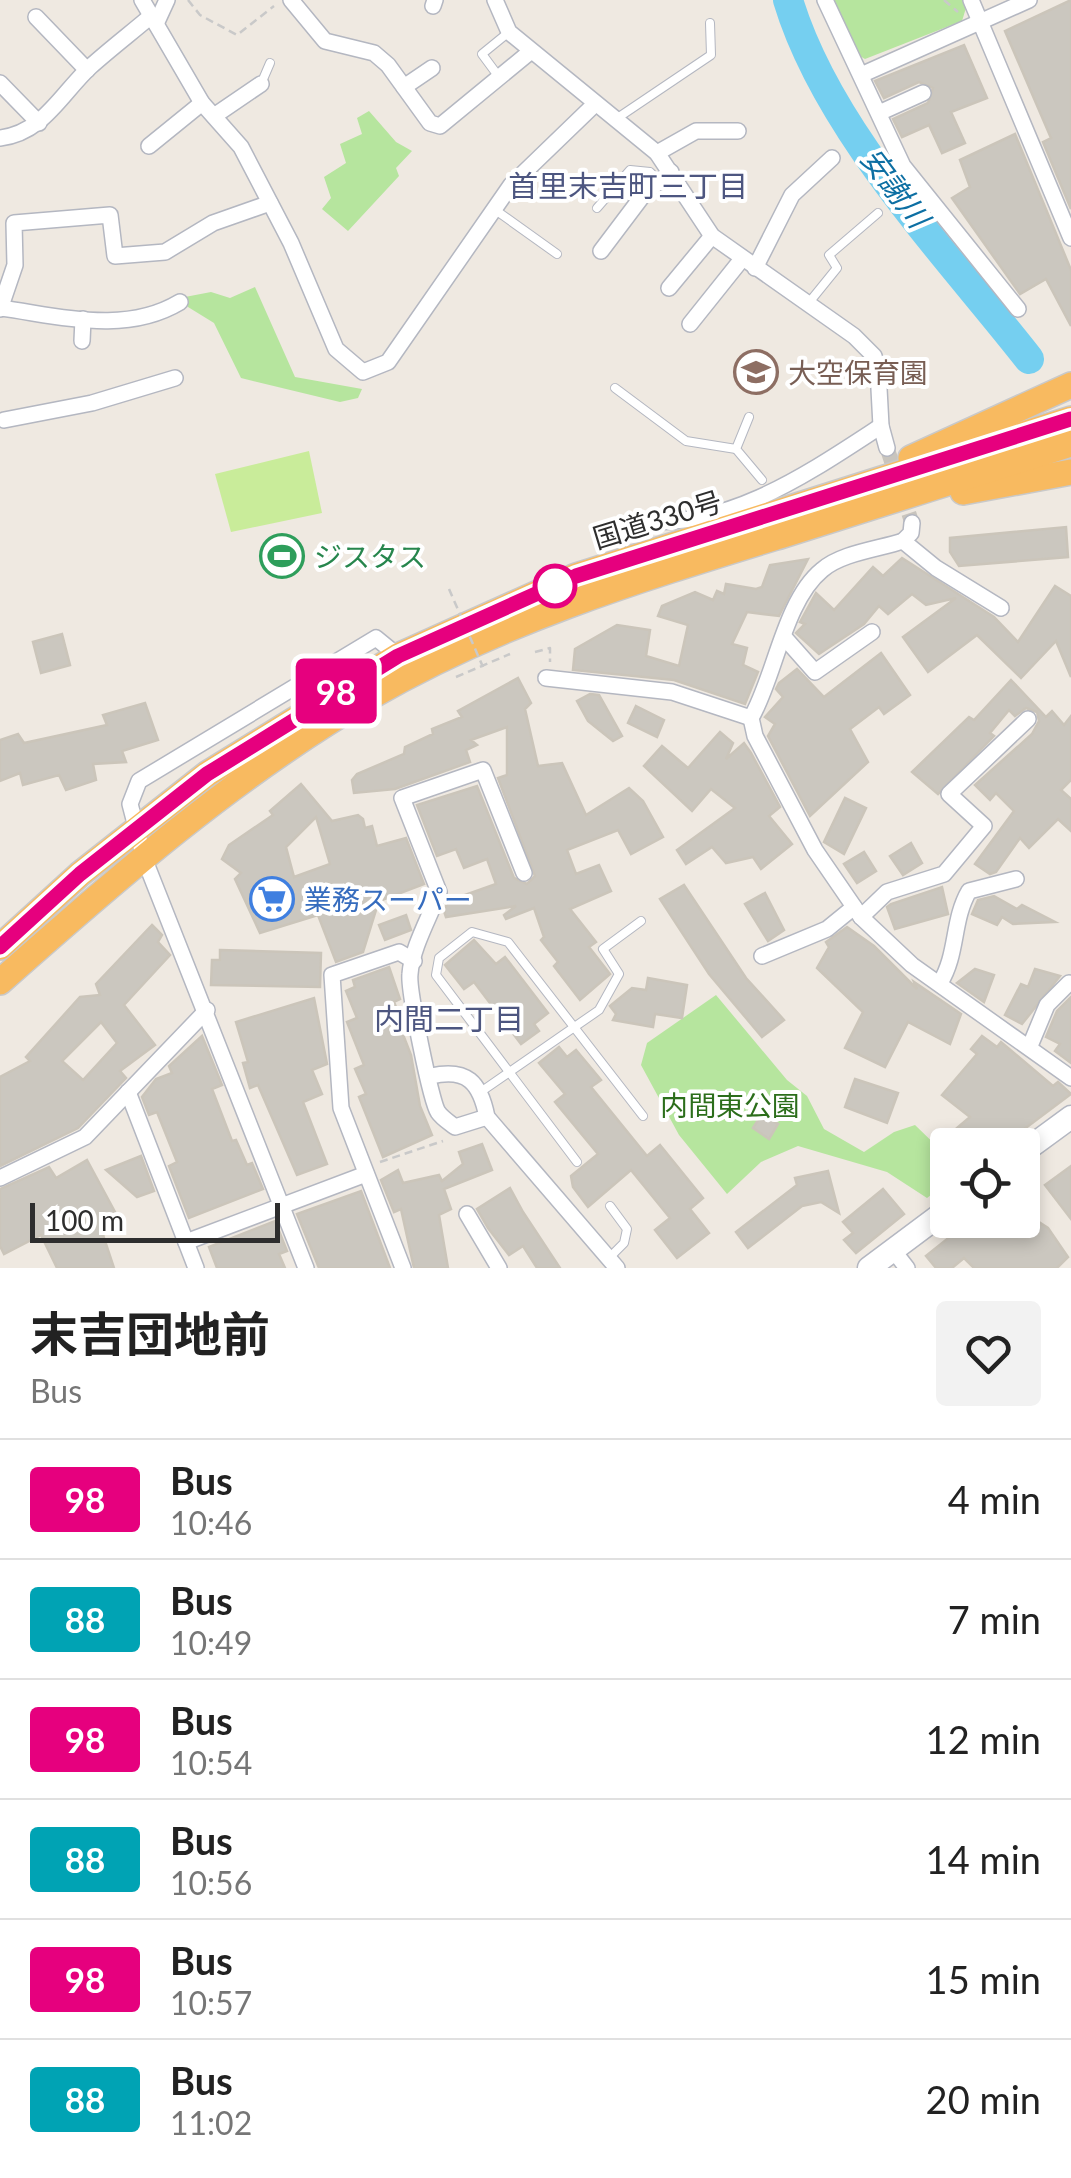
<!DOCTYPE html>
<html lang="en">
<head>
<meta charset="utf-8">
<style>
  body { margin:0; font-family:Lato,"Noto Sans JP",sans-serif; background:#f2f2f2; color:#222; height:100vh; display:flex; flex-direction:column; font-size:38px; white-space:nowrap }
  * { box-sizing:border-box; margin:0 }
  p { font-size:32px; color:#767676 }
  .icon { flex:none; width:55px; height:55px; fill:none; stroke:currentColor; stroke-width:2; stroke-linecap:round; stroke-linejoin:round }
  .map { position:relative; height:1268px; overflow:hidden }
  .side { display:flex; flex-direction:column; background:#fff; flex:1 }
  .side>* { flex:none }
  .badge { padding:0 20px; border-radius:8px; font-size:35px; line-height:65px }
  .tools { position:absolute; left:930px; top:1128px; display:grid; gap:20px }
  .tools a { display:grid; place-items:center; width:110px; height:110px; border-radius:10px; background:#fff; box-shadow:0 5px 15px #0003; font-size:50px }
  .scale { position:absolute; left:30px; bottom:25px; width:250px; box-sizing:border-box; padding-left:10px; border:5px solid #2e2e2e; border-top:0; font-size:28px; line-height:35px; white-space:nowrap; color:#2e2e2e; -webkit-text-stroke:8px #fff; paint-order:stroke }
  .map>.badge { position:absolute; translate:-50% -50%; box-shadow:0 0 0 5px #fff }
  .round { display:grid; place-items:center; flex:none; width:105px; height:105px; border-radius:10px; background:#f2f2f2 }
  .head { display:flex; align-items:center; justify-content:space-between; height:170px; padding:0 30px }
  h1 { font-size:48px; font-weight:700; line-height:75px }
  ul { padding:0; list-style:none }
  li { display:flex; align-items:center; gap:30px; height:120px; padding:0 30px; border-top:2px solid #e0e0e0 }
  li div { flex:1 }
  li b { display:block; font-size:38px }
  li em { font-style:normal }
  li .badge { min-width:110px; font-weight:700; text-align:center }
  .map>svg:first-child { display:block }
</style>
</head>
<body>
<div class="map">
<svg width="1071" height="1268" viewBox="0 0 1071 1268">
  <rect width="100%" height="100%" fill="#efe9e1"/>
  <g fill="#b6e59e">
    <polygon points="833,0 963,0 966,8 962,21 865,59 858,55"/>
    <polygon points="369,111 396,142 412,151 396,168 399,176 348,231 322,209 331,198 324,177 346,163 340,144 362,134 357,118"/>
    <polygon points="255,287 295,377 362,389 358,398 340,402 241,378 214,323 188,307 185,297 211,292 230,298"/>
    <polygon points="716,995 787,1080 807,1096 824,1129 864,1152 894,1132 915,1125 947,1156 947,1183 927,1198 887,1172 798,1146 761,1162 727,1194 679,1135 641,1065 647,1043"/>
  </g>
  <polygon fill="#c9ec9a" points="309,451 322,513 231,532 215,474"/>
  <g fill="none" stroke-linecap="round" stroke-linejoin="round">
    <path stroke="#75cff0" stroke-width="30" d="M788,0C827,130 946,253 1029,359"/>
  </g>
  <g fill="#cbc7bf" stroke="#cbc5ba" stroke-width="2.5" fill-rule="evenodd">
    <polygon points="1071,0 1071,209 1043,142 1051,138 1005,31"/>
    <polygon points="964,45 987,98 951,112 965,143 942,153 929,125 902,137 893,119 928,103 933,88 919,82 884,98 875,81"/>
    <polygon points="1015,134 1071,270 1071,326 1046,279 1020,294 952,198 970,187 960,160"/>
    <polygon points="1066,527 1068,557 959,566 950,552 950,538"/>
    <polygon points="902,558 994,617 1018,642 1055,586 1071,596 1071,677 1056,641 1021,678 977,635 928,672 903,637 956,598 926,605 912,594 888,614 879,606 864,624 819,654 796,633 805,624 800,622 816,593 834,610 873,567 883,576"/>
    <polygon points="808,559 779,616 747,612 732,644 747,648 743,665 758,672 745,704 674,680 573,670 575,649 617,625 650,630 646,656 679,666 688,625 658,616 662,606 695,592 713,600 717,591 724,594 726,584 756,589 762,587 770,565"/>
    <polygon points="62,634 70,665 41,673 33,642"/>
    <polygon points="881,653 910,695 884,714 879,707 850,729 868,762 810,816 768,736 775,724 765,717 783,697 776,689 779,683 797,669 824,697"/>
    <polygon points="518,678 531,703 525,709 538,766 562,763 586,815 629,788 643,801 663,837 631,854 618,830 567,850 576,874 599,865 611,891 570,909 596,942 589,947 610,974 580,1000 554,966 558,962 541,940 544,937 534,908 506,919 504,915 516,906 446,917 444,911 448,901 496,884 487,859 464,868 456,849 437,856 417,805 477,786 514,878 527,884 535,876 498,778 507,775 507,727 471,740 477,745 466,750 470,762 395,789 354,793 352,780 357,774 404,754 405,747 433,734 432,729 462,717 458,711"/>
    <polygon points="1011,680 1046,717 1052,711 1064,725 1071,716 1071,780 1061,790 1071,799 1071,831 1058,819 1029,848 1020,838 996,872 990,874 975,864 1014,811 996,793 990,800 975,785 1032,734 1039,721 1037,712 1026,708 1015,716 1009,710 990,733 994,736 938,794 912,772 969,717 974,720"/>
    <polygon points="590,694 599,695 622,736 613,741 588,721 577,701"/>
    <polygon points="145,703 158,740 122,751 126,762 93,764 96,780 66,790 59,775 23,785 20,773 0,781 0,740 18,734 24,743 107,725 103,715"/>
    <polygon points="636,706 664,720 657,737 628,723"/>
    <polygon points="720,732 733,743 726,759 744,743 751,753 780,807 769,816 792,844 761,869 753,857 726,863 712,847 686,864 677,850 735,808 711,789 692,811 644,766 662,746 688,768"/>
    <path d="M301,784L332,821L358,815L363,819L365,828L372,826L377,846L406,838L424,884L374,903L376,910L363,952L336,962L318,915L260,933L235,879L241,873L222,859L229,845L273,815L270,811ZM316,817L330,864L294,877L286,847Z"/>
    <polygon points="845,798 866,808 844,854 824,842"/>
    <polygon points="911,843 922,863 903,875 890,856"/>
    <polygon points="864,852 876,871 857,883 844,864"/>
    <polygon points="684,885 746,978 784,1020 762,1037 709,974 660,899"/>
    <polygon points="942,887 948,914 895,929 887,907 891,904"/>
    <polygon points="765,893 784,930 768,941 745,904"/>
    <polygon points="994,896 1017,909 1022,905 1055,922 1013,924 1002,917 997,925 972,914 978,900"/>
    <polygon points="406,915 411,930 385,940 379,925"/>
    <path d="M152,925L162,935L158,942L170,955L124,1005L155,1045L120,1071L126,1078L78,1128L0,1166V1077L30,1061L26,1057L80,997L100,995L96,984ZM101,1022L117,1043L83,1080L62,1061Z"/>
    <polygon points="847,927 874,946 917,989 914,982 961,1014 950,1044 908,1022 885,1067 845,1048 863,1012 817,968 829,947 826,942"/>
    <polygon points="474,940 496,964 505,957 548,1013 534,1024 539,1031 521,1044 474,982 464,989 445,965"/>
    <polygon points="220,950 321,953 320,987 211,985 212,960 220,960"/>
    <polygon points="389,967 400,999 394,1002 405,1031 402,1032 411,1055 420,1106 432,1135 383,1157 359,1097 366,1094 355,1069 364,1065 347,1022 357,1018 346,991 355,987 353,980"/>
    <polygon points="975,969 994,975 984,1002 957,983"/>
    <polygon points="1035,969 1060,976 1022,1024 1005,1015 1021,984 1028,987"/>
    <polygon points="648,978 687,985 682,1018 655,1014 653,1027 613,1020 616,1014 610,1006 632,988 646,990"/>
    <polygon points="1071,997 1071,1063 1055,1051 1060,1044 1046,1037 1057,1011"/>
    <polygon points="314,998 327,1064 312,1070 322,1094 303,1102 327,1164 297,1175 258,1085 250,1088 243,1063 248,1062 236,1022"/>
    <polygon points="202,1036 222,1085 212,1089 232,1141 236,1140 247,1165 252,1163 263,1189 189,1218 169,1166 177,1162 157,1112 149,1115 142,1097 156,1079 172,1073 169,1066"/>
    <polygon points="982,1036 997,1047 1001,1042 1053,1086 1058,1082 1071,1094 1003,1145 937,1145 970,1117 942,1095 977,1054 971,1049"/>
    <polygon points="559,1047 567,1057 576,1050 601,1080 591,1087 647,1156 660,1145 703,1198 690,1209 709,1233 677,1258 655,1230 670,1218 631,1170 588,1207 573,1187 571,1176 598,1154 555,1102 565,1094 539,1063"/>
    <polygon points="855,1079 898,1093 887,1123 845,1107"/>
    <polygon points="762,1114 778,1124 769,1139 753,1128"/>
    <polygon points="482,1144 492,1170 444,1189 451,1209 439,1215 448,1268 414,1268 401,1209 394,1212 381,1180 398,1170 403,1183 439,1175 442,1181 463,1164 459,1152"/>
    <polygon points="141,1156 154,1191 137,1197 106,1170"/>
    <polygon points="87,1160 122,1225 103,1235 114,1268 57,1268 41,1235 4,1254 0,1246 0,1189 49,1167 56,1178"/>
    <polygon points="1071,1166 1071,1219 1045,1185"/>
    <polygon points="828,1171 839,1213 821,1202 802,1206 748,1248 736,1232 797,1185 795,1178"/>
    <polygon points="510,1188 523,1212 560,1268 537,1268 523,1246 509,1255 488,1228 477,1209"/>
    <polygon points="883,1189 904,1214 856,1253 844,1240 853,1233 843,1222"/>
    <polygon points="361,1191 390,1268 319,1268 297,1214"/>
    <polygon points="1022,1211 1048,1228 1068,1257 1057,1268 974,1268 964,1258 952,1268 936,1268 926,1256 971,1220 1022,1220"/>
    <polygon points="275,1221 287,1251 279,1254 285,1268 217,1268 209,1247"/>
  </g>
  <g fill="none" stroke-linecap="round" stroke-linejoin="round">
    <polyline stroke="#c8c4bd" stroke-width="15" stroke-dasharray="15 8" stroke-linecap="butt" points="887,448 912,523"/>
    <g stroke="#b4b7c1" stroke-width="10">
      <g id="service">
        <polyline points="499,77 482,54 509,32"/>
        <polyline points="261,84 270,63"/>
        <polyline points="616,119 711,55 710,23"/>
        <polyline points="597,208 630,170 650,172 660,182"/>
        <polyline points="494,209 557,254"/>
        <polyline points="807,305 837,268 829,255 878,213"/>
        <polyline points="615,388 686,441 736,449"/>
        <polyline points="749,417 736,449 762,480"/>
        <polyline points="482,1091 599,1010 619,974 603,949 641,921"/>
        <polyline points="577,1162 436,975 439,958 472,932 508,942 643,1116"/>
        <polyline points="609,1258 624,1243 627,1229 610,1206"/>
      </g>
    </g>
    <g stroke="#b4b7c1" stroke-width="18">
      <g id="minor">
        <polyline points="142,0 202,103 241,147 291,243 336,349 363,372 388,362 511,185 595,104"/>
        <polyline points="291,0 325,41 374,53 388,65 430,123 440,126 530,52"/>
        <polyline points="495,0 509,32 657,153 712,236 854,336 874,356 878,370 881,426 887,448"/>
        <polyline points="825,0 903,166 1018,309"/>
        <polyline points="971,0 1071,238"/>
        <polyline points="433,6 435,0"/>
        <polyline points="36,17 87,70"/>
        <polyline points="156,24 167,0"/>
        <polyline points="861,75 1029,0"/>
        <polyline points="0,83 39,123"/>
        <polyline points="404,87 432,68"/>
        <polyline points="879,113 923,93"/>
        <polyline points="214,116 261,84"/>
        <path d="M0,138C43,133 61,94 90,67C110,49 131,33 151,16"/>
        <polyline points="149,146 202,103"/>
        <polyline points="657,153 696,131 738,131"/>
        <polyline points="601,251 644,194 671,172"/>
        <polyline points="755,268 792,195 832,158"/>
        <polyline points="669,288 712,236"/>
        <path d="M0,308C61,316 125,335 180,302"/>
        <polyline points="0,309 15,265 14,223 110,215 115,256 165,252 213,223 270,203"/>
        <polyline points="690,324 742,259"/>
        <polyline points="82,341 83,319"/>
        <polyline points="4,420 92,403 175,378"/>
        <path d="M638,520C725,532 812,471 881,426"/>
        <path d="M912,523L911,533L903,541C879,549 841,553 822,570C784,601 775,677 751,718L755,736L815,850L861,917L912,965L1071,1078"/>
        <polyline points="903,541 936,568 1001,608"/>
        <polyline points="784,637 815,672 872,632"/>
        <polyline points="546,678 672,692 751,718"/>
        <polyline points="861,917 887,892 944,874 984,826 949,794 1028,719"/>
        <polyline points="762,956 827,929 854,907"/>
        <path d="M940,983C958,954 952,920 969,891L1016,879"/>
        <polyline points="1030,1046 1047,1005 1069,983"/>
        <path d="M431,1076C467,1068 480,1082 487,1117L617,1268"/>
        <polyline points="128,1092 196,1268"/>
        <path d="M487,1117L455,1127C450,1123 442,1118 438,1112C431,1102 408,989 410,974C412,947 430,917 439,892L402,798L483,770L524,873"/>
        <polyline points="0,1178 85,1137 207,1010"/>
        <polyline points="467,1214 499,1268"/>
        <polyline points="186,1242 366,1174"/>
        <polyline points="893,1250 907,1268"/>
        <polyline points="306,1268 144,858 130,804 139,781 376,638 398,656"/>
        <polyline points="403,1268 341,1108 332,975 399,952 414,961"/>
      </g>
    </g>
    <g stroke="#b4b7c1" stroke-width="25">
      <g id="secondary">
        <polyline points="1022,1153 1071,1117"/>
        <polyline points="869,1268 948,1209"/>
      </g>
    </g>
    <g stroke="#c9c9c9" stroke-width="28">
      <g id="trunk">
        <polyline points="911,458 1071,385"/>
        <polyline points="963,492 1071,472"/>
        <polyline points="0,947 80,874 207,774 398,656 576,576 1071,419"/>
        <path d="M0,982C116,879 235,775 370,697C501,621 640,579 783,535C879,505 975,474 1071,444"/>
      </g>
    </g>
    <g stroke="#c9c9c9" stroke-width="2.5" stroke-dasharray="8 5" stroke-linecap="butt">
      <polyline points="188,0 200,15 237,35 274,6"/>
      <polyline points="944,0 958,12"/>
      <polyline points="535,652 550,648 550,662"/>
      <polyline points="456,677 510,654"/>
      <polyline points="380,1162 443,1141"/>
    </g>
    <use href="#service" stroke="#fff" stroke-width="8"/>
    <use href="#minor" stroke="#fff" stroke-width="15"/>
    <use href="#secondary" stroke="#fff" stroke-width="22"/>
    <use href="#trunk" stroke="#f8ba60" stroke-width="25"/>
    <polyline stroke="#c9c9c9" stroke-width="2.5" stroke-dasharray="8 5" stroke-linecap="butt" points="449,589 483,667"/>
  </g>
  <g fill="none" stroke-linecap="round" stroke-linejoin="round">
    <g stroke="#fff" stroke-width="22">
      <polyline id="line" points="0,947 80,874 207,774 398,656 576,576 1071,419"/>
    </g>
    <use href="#line" stroke="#e6007e" stroke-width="15"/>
  </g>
  <defs>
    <g id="school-ring" transform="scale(2.25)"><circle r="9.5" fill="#fff" stroke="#8d6e63" stroke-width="1.5"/><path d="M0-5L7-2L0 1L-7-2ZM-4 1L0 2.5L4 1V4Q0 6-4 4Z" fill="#8d6e63"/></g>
    <g id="stadium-ring" transform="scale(2.25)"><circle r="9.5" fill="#fff" stroke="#2e9e5b" stroke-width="1.5"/><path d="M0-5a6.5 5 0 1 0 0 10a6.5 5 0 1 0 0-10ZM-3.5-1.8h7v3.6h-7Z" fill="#2e9e5b"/></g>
    <g id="supermarket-ring" transform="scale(2.25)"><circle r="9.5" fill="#fff" stroke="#3f7fe0" stroke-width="1.5"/><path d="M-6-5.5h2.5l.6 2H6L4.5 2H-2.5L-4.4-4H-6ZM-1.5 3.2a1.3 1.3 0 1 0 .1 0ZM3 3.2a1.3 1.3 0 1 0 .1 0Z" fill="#3f7fe0"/></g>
  </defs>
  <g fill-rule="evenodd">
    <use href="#school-ring" x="756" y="372"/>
    <use href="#stadium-ring" x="282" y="556"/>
    <use href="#supermarket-ring" x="272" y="899"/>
  </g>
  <circle fill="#fff" stroke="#e6007e" stroke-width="5" cx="555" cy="586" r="20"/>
  <g text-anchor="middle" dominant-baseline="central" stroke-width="8" stroke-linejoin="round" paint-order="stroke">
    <g font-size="28" fill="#785e54" stroke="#fff" text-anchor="start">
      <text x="788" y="372">大空保育園</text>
    </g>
    <g font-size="28" fill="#2e2e2e" stroke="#fff">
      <text transform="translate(657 519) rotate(-17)">国道330号</text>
    </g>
    <g font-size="28" fill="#27864d" stroke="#fff" text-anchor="start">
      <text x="314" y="556">ジスタス</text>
    </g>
    <g font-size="28" fill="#366cbe" stroke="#fff" text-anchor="start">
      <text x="304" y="899">業務スーパー</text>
    </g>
    <g font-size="28" fill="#2c6e1b" stroke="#fff">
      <text x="730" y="1105">内間東公園</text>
    </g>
    <g font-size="30" fill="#4d5680" stroke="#fff">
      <text x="628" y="185">首里末吉町三丁目</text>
      <text x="449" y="1018">内間二丁目</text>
    </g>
    <g font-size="30" font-style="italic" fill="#0d6fa3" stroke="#fff">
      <text transform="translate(896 187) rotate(53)">安謝川</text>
    </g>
  </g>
</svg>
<div class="tools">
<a><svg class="icon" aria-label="locate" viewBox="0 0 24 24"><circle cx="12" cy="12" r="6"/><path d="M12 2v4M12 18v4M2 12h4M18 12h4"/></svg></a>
</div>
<div class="scale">100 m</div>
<b class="badge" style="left:336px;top:691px;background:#e6007e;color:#fff">98</b>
</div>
<section class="side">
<div class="head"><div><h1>末吉団地前</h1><p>Bus</p></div><a class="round"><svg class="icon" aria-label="heart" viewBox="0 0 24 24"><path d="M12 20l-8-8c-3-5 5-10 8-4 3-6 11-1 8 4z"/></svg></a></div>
<ul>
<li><span class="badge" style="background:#e6007e;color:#fff">98</span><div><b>Bus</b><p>10:46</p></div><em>4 min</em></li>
<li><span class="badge" style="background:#00a3b4;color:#fff">88</span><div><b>Bus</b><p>10:49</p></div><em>7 min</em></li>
<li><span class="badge" style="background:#e6007e;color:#fff">98</span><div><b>Bus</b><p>10:54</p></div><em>12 min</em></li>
<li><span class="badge" style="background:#00a3b4;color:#fff">88</span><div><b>Bus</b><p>10:56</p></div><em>14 min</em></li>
<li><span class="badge" style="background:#e6007e;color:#fff">98</span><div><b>Bus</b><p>10:57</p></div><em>15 min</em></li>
<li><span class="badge" style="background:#00a3b4;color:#fff">88</span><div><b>Bus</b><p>11:02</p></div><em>20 min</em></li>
</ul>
</section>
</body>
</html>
